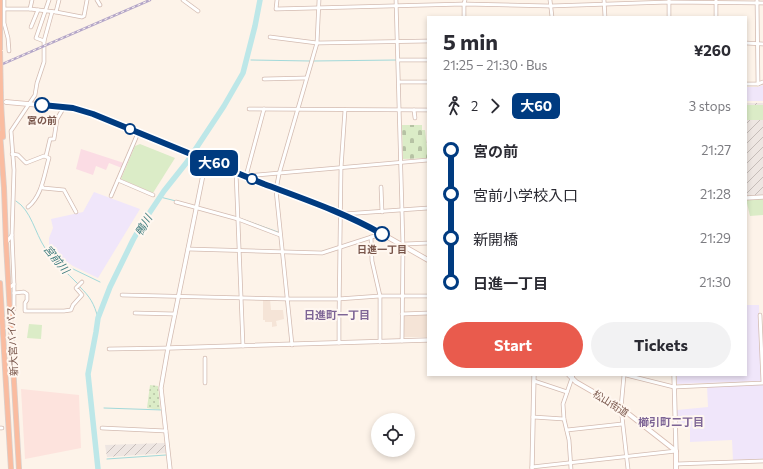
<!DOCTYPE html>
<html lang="en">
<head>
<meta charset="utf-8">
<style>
  body { margin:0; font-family:Commissioner,"Noto Sans JP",sans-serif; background:#f2f2f3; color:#2b2b33; height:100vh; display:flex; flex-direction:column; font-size:15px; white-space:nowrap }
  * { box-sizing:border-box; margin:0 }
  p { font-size:13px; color:#7c7c81 }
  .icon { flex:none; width:22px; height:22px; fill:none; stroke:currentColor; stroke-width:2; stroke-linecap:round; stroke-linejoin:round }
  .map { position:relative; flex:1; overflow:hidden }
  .sheet { position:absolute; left:427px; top:16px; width:320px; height:360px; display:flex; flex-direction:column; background:#fff; border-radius:0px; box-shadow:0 2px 6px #0003 }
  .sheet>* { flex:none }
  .badge { padding:0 8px; border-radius:6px; font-size:14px; line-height:26px }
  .buttons { position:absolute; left:371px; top:413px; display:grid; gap:8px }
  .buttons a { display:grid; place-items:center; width:44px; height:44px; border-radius:50%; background:#fff; box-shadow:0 2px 6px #0003; font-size:20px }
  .map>.badge { position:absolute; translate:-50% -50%; box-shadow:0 0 0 2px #fff }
  .legs { display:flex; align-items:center; gap:6px; height:44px; padding:0 16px; font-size:13px }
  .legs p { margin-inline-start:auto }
  .head { display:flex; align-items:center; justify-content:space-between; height:68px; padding:0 16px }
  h1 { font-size:22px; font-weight:700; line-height:30px }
  .button { display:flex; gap:8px; margin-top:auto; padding:8px 16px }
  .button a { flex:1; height:46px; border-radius:24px; background:#e95b4d; color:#fff; font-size:16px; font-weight:700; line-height:46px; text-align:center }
  .button a+a { background:#f2f2f3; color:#2b2b33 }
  ul { padding:0 16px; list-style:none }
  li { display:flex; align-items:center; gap:14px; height:44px; font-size:15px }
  li i { display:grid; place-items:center; width:6px; height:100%; margin:0 5px; background:currentColor }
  li i::after { content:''; width:10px; height:10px; margin:-5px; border:3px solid; border-radius:50%; background:#fff }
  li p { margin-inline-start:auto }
  li:first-child i { background:linear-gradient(#0000 50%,currentColor 0) }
  li:last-child i { background:linear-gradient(currentColor 50%,#0000 0) }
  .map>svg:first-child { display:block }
</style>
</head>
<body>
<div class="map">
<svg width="763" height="469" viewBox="0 0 763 469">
  <defs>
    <pattern id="industrial-furrows" width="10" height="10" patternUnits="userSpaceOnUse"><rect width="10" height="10" fill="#eee6e2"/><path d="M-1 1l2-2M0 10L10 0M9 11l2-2" fill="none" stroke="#c6bdb9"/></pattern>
    <pattern id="cemetery-stones" width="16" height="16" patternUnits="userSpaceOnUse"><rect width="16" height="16" fill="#dbecc7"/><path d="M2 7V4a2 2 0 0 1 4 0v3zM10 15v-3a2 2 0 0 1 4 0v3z" fill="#b6c2a4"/></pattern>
    <pattern id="park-dots" width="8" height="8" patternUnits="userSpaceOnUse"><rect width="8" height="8" fill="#dbecc7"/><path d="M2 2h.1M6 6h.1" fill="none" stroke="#b6c2a4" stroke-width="1.8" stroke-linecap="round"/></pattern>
  </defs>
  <rect width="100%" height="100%" fill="#fdf3e9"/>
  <g fill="#f5e4d7">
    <polygon points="263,299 270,299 271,310 283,310 284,319 276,321 277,326 272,327 272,322 265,322 265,320 263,320"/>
    <polygon points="428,314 428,337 403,337 403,316 404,315"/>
  </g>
  <polygon fill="#fde3dd" points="21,389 79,395 81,448 25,459"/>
  <g fill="url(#industrial-furrows)">
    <polygon points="746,103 763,103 763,195 746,196"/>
    <polygon points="165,443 166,453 107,457 105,445"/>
  </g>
  <g fill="#f0e6fa">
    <polygon points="763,85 763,101 746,101 746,87 758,87"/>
    <polygon points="94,192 140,209 98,278 73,266 60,257 49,245 49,238 53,228 51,219 83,212"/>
    <polygon points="746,305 759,305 761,381 677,384 677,375 746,375"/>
    <polygon points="763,384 763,459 733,460 732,440 690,442 690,428 677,428 677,410 708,407 707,386"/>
  </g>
  <polygon fill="#fbdce4" points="81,149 124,163 122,168 109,163 106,170 96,166 93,175 76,169"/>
  <g fill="#dbecc7">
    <rect x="746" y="105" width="17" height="15"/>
    <polygon points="140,144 175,158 153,193 121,179 135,146"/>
    <polygon points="763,198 763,215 750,216 746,199"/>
    <polygon points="29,324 42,325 41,339 27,338"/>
  </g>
  <polygon fill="url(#cemetery-stones)" points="402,125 422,125 422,130 425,130 428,158 403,159"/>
  <polygon fill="url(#park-dots)" points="150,385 158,386 160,410 147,408"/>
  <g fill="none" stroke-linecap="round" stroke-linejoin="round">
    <g stroke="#a2d9da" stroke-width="1">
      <polyline points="251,60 310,61"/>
      <polyline points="313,61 398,60"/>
      <polyline points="160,197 176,201"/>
      <path d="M16,201C31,210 35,233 45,248C54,261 67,273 78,284"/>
      <polyline points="239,218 278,232"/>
      <polyline points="71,268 100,282"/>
      <path d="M80,287C90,297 94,303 98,318"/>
      <polyline points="104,408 162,410"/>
      <polyline points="107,459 166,455"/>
    </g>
    <polyline stroke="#bde7e8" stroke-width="5.5" points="98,469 88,374 96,332 98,318 110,287 133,240 142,224 164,191 187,162 224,106 243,73 255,26 260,0"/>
    <g stroke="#d3bbb1" stroke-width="4.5">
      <g id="minor">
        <polyline points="4,0 4,23 8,38 9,51"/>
        <polyline points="97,0 100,5"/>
        <polyline points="183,0 198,11"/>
        <polyline points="277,0 276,9 464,4 550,6 669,2 763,3"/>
        <polyline points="396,0 403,246 402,341"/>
        <polyline points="550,0 552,17"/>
        <polyline points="604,0 605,17"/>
        <polyline points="757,0 758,84"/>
        <polyline points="4,9 30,9 56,12 82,17 84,16 87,0"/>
        <polyline points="30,9 32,0"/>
        <polyline points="56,12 59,0"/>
        <polyline points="464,17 464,4 465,0"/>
        <polyline points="669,17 669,0"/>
        <polyline points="716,17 716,0"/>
        <polyline points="31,27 38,10"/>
        <polyline points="270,37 317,43 428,41"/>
        <polyline points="44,41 36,38 49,0"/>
        <polyline points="746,43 763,44"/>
        <polyline points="398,60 428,60"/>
        <polyline points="264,79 306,78"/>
        <polyline points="399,82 428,82"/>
        <polyline points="746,84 758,84 763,82"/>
        <polyline points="249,109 428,110"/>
        <polyline points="264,109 246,176 428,160"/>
        <polyline points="414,110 415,118"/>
        <path d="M12,154L18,155L26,163L44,156L49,158C44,175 42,196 28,207"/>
        <polyline points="46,156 50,139 54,139 57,119 64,107"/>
        <polyline points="236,172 243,346"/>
        <polyline points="118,180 153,195"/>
        <polyline points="42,186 43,188 64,190 76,212"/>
        <polyline points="381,187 382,212"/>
        <polyline points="111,196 138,133"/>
        <polyline points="176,202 238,219 280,235"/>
        <polyline points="344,214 428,208"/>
        <polyline points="371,237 372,261 380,296 380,342"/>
        <polyline points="6,243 12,235 14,170 11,131 35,95 37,83 44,62 44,41 52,12"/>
        <polyline points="403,246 405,244 428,243"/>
        <polyline points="188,249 322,253 381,234"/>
        <polyline points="14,284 14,309"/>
        <polyline points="9,288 14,284 12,235"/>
        <polyline points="14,293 24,292 27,294 27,300 25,303 25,311 64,311 71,310 73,305 82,295 76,288 82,282"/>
        <polyline points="122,295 288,299 338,299 380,296 428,296"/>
        <polyline points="135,313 175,314"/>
        <polyline points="402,314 428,313"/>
        <polyline points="339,315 341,168 345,110"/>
        <polyline points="339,316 339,343"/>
        <polyline points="292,345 276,190 279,174 317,43 319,0"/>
        <polyline points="109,349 168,348"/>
        <polyline points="205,358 205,383"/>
        <polyline points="624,375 621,408 628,469"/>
        <polyline points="626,375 674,387 763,383 760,315"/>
        <polyline points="534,381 567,392"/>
        <polyline points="533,417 564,419"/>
        <polyline points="0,428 2,428"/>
        <polyline points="102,428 166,431"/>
        <polyline points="567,430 622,424"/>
        <polyline points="676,464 763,461"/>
        <polyline points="532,467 676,451"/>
        <polyline points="571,469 569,440 564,419 563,404 573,375"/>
      </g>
    </g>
    <g stroke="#d3bbb1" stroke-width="5">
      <g id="tertiary">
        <polyline points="746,198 763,197"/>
        <polyline points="168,348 206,160"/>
        <polyline points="674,375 676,451"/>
        <polyline points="170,469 161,388 168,348 428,340"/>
        <polyline points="532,469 534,375"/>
      </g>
    </g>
    <g stroke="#d8bcb1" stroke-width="5.5">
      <g id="secondary">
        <polyline points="6,102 73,108 93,113 363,223 428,260"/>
        <polyline points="569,375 576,382 621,408 676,451 676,469"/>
      </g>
    </g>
    <g stroke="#d9d0cd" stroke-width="6">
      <g id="trunk">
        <polyline points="1,103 3,137"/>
        <polyline points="0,133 4,188 6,243 19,469"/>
        <polyline points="0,283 11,469"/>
      </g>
    </g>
    <use href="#minor" stroke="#fff" stroke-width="3"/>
    <use href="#tertiary" stroke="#fff" stroke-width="3.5"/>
    <use href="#secondary" stroke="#fff" stroke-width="4"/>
    <use href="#trunk" stroke="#fabca0" stroke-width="4.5"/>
    <g stroke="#b4a6c8" stroke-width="2.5">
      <polyline id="rail" points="0,65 150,0"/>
    </g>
    <use href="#rail" stroke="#fff7f0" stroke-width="1" stroke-dasharray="3" stroke-linecap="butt"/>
    <g stroke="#d9d0cd" stroke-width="6" stroke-linecap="butt">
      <g id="trunk-bridge">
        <polyline points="0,50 0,0"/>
        <polyline points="0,51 1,103"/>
      </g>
    </g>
    <use href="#trunk-bridge" stroke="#fabca0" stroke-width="4.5"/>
  </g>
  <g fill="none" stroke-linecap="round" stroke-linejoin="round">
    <g stroke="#fff" stroke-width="9">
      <path id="line-1" d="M42,105L73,108L93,114C150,137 207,161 264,184C304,199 345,213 382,234"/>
    </g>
    <use href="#line-1" stroke="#003b80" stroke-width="6"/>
  </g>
  <g fill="#fff" stroke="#003b80" stroke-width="2">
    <circle cx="42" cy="105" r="7"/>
    <circle cx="130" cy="129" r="5"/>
    <circle cx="252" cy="179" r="5"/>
    <circle cx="382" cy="234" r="7"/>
  </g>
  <g text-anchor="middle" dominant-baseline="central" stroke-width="4" stroke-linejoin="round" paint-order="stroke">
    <g font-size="10" font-weight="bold" fill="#79564b" stroke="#fff7f0">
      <text x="42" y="120">宮の前</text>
      <text x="382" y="249">日進一丁目</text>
    </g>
    <g font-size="10" fill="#79564b" stroke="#fff7f0">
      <text transform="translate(12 341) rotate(-93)">新大宮バイパス</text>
      <text transform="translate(611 403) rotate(32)">松山街道</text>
    </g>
    <g font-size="11" font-style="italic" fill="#3e7c7e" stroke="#fff7f0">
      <text transform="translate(143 225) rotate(-59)">鴨川</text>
      <text transform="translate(57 259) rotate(51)">宮前川</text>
    </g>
    <g font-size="11" font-weight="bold" fill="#7d6495" stroke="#fff7f0">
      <text x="337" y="314">日進町一丁目</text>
      <text x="671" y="421">櫛引町二丁目</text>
    </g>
  </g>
</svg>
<div class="buttons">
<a><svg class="icon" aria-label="locate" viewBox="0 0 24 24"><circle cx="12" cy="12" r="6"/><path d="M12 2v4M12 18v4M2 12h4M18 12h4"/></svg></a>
</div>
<b class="badge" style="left:214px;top:163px;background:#003b80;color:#fff">大60</b>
<section class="sheet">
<div class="head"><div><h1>5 min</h1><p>21:25 – 21:30 · Bus</p></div><b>¥260</b></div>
<div class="legs"><svg class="icon" aria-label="walk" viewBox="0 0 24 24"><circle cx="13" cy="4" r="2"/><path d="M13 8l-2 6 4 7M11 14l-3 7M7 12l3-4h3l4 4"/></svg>2<svg class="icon" aria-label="forward" viewBox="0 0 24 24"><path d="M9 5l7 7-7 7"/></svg><b class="badge" style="background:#003b80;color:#fff">大60</b><p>3 stops</p></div>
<ul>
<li><i style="color:#003b80"></i><b>宮の前</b><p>21:27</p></li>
<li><i style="color:#003b80"></i><span>宮前小学校入口</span><p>21:28</p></li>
<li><i style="color:#003b80"></i><span>新開橋</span><p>21:29</p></li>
<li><i style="color:#003b80"></i><b>日進一丁目</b><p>21:30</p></li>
</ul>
<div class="button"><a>Start</a><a>Tickets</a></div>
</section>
</div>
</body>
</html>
